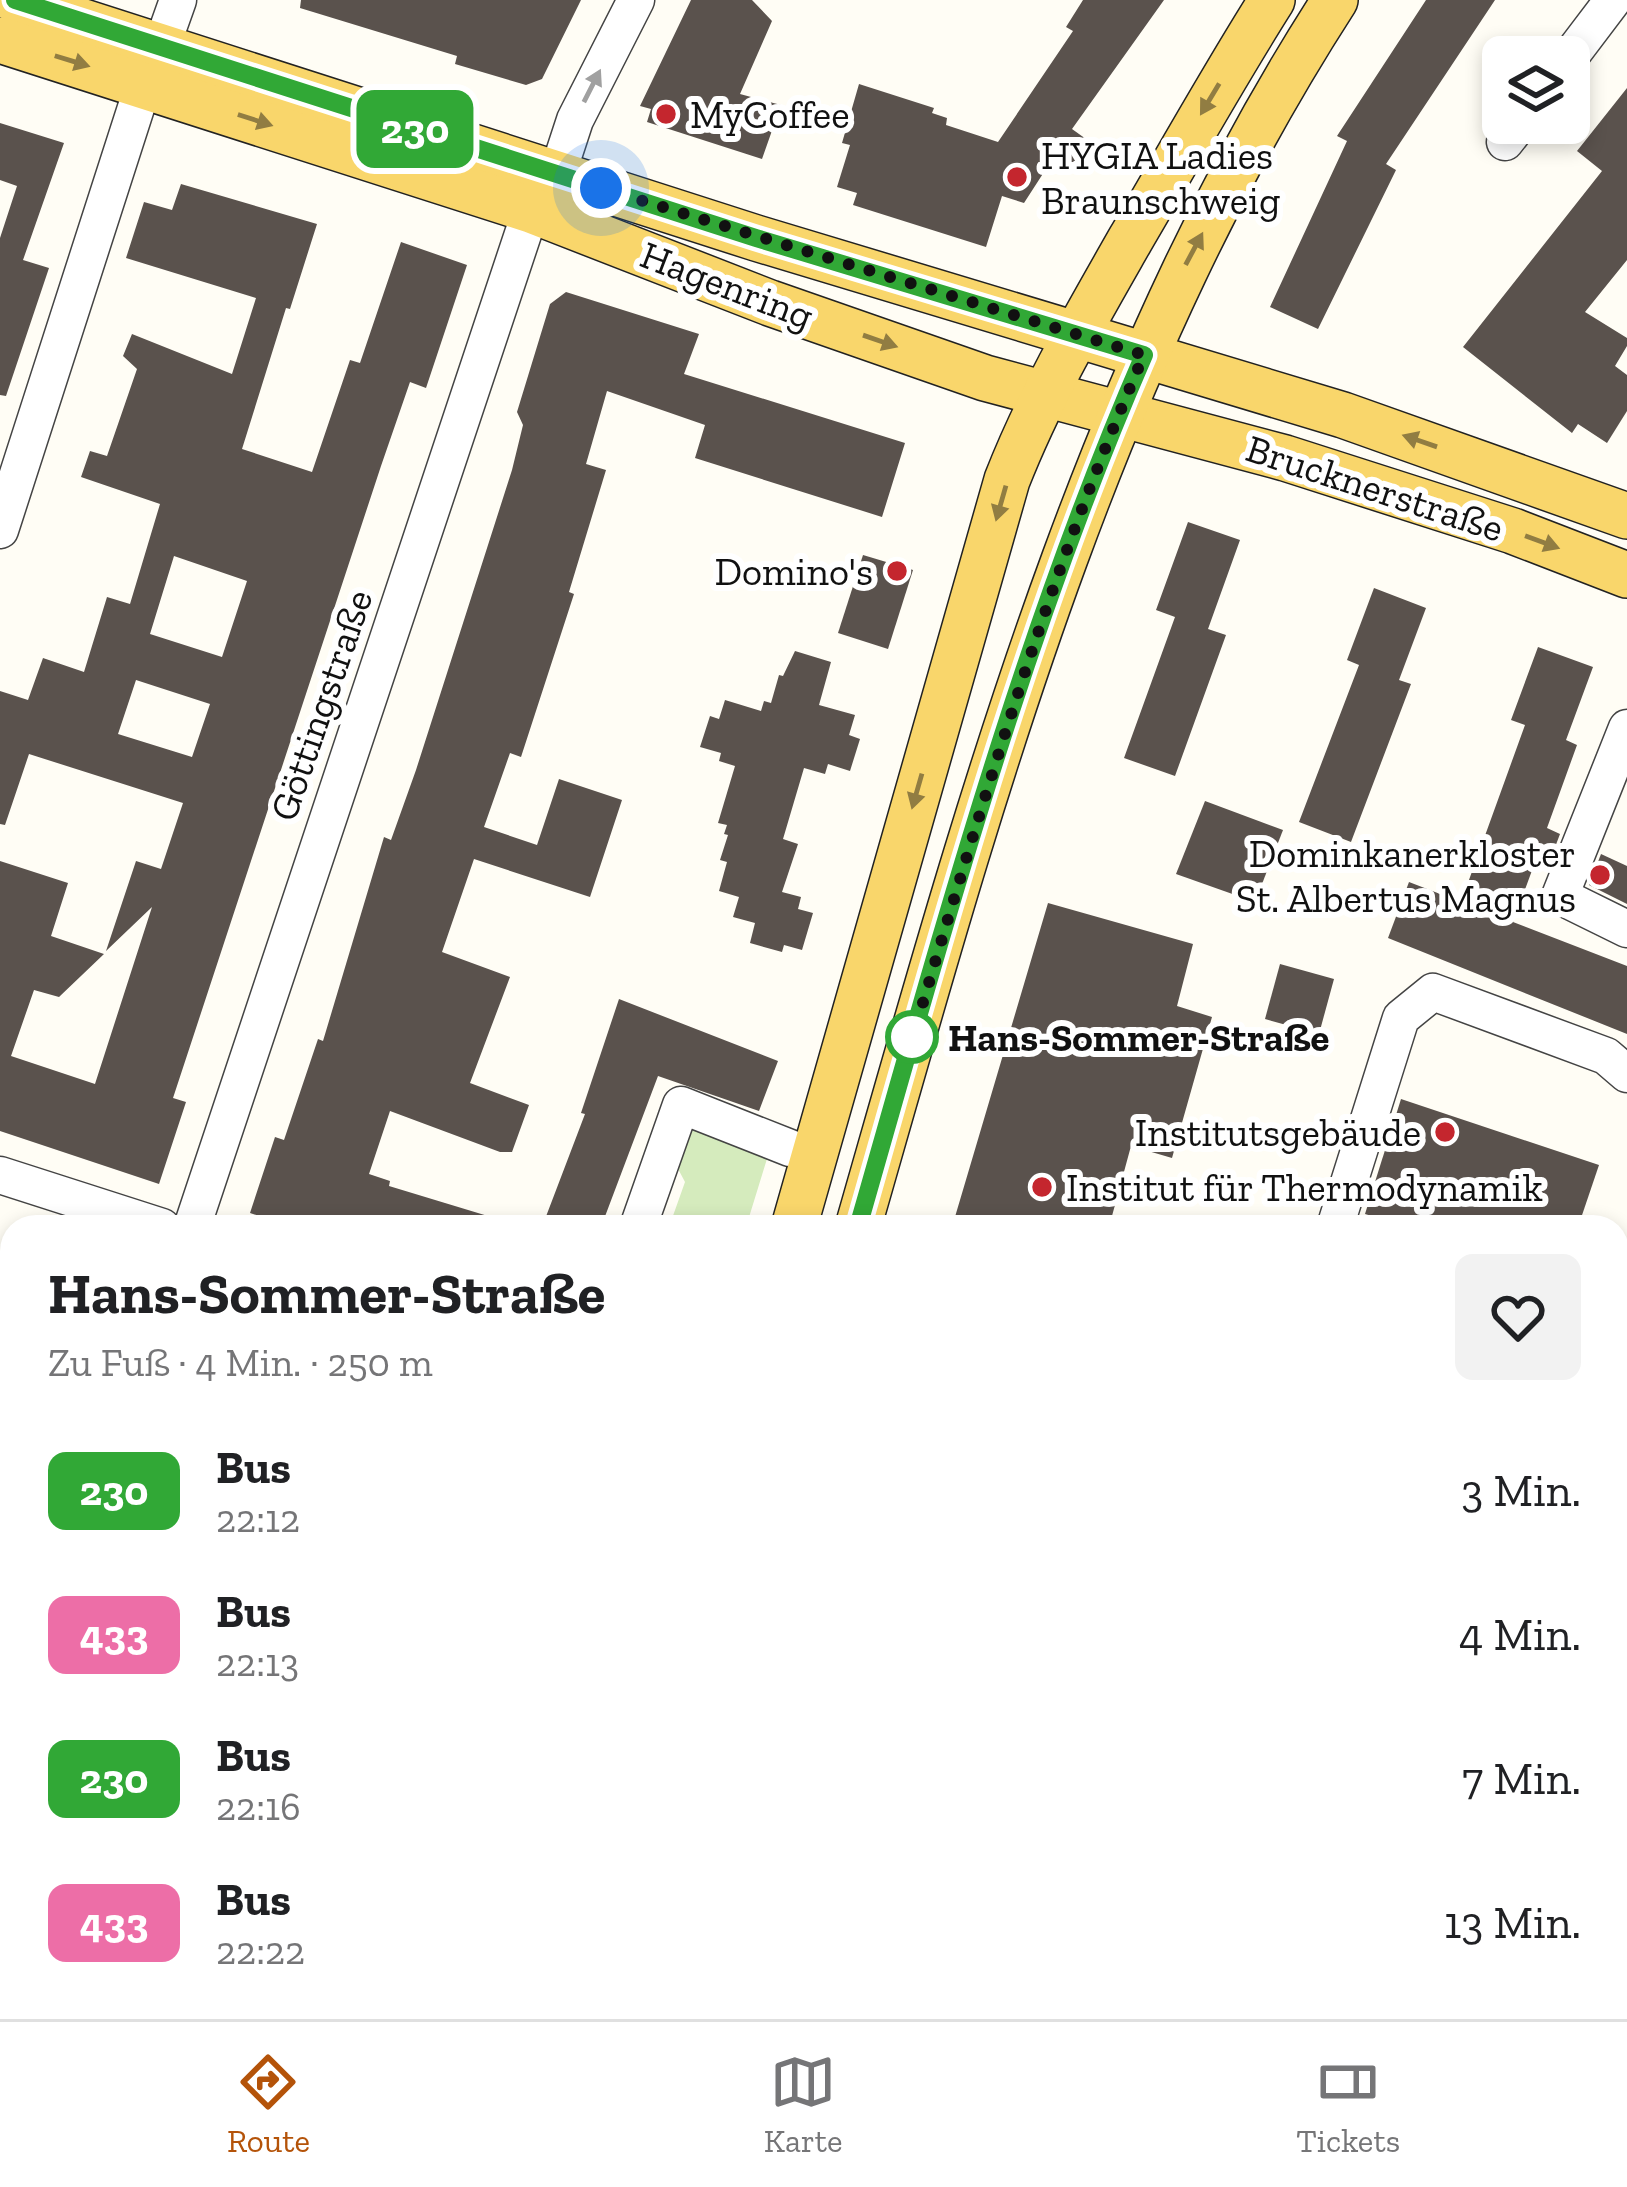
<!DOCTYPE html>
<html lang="de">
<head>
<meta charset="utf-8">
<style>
  body { margin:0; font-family:"Zilla Slab",serif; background:#f2f2f2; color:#202124; height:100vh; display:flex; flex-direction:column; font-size:45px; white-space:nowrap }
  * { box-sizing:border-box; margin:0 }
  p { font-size:39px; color:#757577 }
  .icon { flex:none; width:66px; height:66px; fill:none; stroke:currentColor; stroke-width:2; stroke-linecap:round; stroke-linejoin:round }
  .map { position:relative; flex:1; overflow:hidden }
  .sheet { position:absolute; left:0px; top:1215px; width:1629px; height:804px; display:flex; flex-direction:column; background:#fff; border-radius:36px 36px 0 0; box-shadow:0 6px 18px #0003 }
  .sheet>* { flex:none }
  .badge { padding:0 24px; border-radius:18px; font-size:42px; line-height:78px }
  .buttons { position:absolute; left:1482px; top:36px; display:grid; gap:24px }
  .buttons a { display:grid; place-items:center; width:108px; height:108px; border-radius:18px; background:#fff; box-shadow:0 6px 18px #0003; font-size:60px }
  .you { position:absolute; width:60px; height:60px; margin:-30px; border:9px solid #fff; border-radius:50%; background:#1a73e8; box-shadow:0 0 0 18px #1a73e833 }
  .map>.badge { position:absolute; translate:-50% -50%; box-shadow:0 0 0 6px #fff }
  .round { display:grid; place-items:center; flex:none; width:126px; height:126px; border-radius:18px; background:#f2f2f2 }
  .overview { display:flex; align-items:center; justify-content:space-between; height:204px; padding:0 48px }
  h1 { font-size:57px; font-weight:700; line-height:90px }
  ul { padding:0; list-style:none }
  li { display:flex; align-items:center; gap:36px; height:144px; padding:0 48px }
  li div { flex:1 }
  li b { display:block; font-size:45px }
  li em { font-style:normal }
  li .badge { min-width:132px; font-weight:700; text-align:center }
  .dock { display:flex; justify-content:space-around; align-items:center; height:168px; border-top:3px solid #e0e0e0; background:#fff; font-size:33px; color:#757577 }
  .dock a { display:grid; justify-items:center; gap:6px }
  .dock .active { color:#b45309 }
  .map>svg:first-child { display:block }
</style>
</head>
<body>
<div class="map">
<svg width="1627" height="2019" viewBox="0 0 1627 2019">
  <rect width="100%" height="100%" fill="#fffdf5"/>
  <polygon fill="#d5ebbd" points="692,1119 770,1149 746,1227 669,1227 685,1182 676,1165"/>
  <g fill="#5a524d" fill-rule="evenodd">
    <polygon points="301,0 581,0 542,79 526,85 455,64 457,56 300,8"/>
    <polygon points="691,0 752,0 772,21 740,94 781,105 762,159 647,122 651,109 640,106"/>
    <polygon points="1083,0 1164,0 1072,129 1093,144 1075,168 1055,155 1024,203 1002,196 986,247 853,205 857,193 837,187 850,145 842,143 859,84 934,108 932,113 947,118 946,125 998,142 1073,31 1066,27"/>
    <polygon points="1426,0 1495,0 1386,164 1396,170 1318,329 1270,307 1347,141 1337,136"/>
    <polygon points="1627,88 1627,260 1585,312 1627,338 1627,346 1615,366 1627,375 1627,411 1607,443 1578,424 1572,433 1463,347 1602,171 1577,151"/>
    <polygon points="0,123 64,143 23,260 49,268 6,396 0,395 0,238 17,186 0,180"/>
    <path d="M181,184L317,224L290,309L286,308L242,449L312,472L350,360L360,363L401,242L467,265L426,388L410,382L381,466L173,1098L186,1102L159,1184L0,1131V861L68,883L51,936L104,954L59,997L34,990L11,1056L95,1084L152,907L106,951L136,861L161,869L183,803L29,754L5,825L0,824V691L28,700L43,658L84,672L107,597L130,604L160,504L81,477L90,451L107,456L137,369L123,356L132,334L232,374L256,298L126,258L144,202L172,210ZM174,556L247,581L222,657L150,634ZM136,680L210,704L192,757L118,734Z"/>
    <polygon points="566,292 699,334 684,374 905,443 882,517 695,458 705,425 607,391 586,464 606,470 569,592 574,594 521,757 510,753 484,827 537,845 559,779 622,800 590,897 474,859 442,952 510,977 470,1083 529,1105 512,1152 500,1152 390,1111 369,1174 390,1181 389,1186 501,1220 500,1227 293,1227 250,1213 275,1137 284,1140 318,1039 323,1041 384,837 391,840 416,770 512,470 523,425 517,412 550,304"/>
    <polygon points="1188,522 1240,540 1208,629 1226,635 1175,776 1124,758 1175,617 1156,610"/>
    <polygon points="863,555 913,570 888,649 838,633"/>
    <polygon points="1374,588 1426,608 1399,680 1411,684 1351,842 1299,822 1359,665 1347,660"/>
    <polygon points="1538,647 1593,667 1566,740 1577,745 1547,828 1560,834 1546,871 1534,865 1513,922 1627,966 1627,1034 1388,938 1409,882 1461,902 1525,725 1511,720"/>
    <polygon points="795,651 831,662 819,705 855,715 849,735 860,739 850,771 828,764 825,774 804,768 783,839 798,844 782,892 801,897 798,909 813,913 802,950 784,945 782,952 750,943 755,923 733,917 739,897 719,891 727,862 720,860 728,835 724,834 727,825 718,823 735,766 719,761 721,753 700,747 710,716 719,719 725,700 761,711 764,701 771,703 779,675 783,676"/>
    <polygon points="1205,801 1283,830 1255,902 1176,874"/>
    <polygon points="1601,854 1627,866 1627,904 1589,885"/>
    <polygon points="1048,903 1193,944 1177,1006 1212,1017 1172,1158 1131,1146 1109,1227 952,1227"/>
    <polygon points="1280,964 1334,979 1319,1034 1265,1019"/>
    <polygon points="619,999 778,1061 759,1111 658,1076 601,1227 542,1227 585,1114 581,1113"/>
    <polygon points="1401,1099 1599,1165 1578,1227 1409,1227 1365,1214"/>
  </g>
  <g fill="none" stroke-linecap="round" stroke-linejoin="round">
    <g stroke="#444" stroke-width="39">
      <g id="minor">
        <polyline points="161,48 178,0"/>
        <polyline points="1569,58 1613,0"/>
        <polyline points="1505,142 1520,123"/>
        <polyline points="557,175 575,120 636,0"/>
        <polyline points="0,530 144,83"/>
        <polyline points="1627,728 1560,896 1627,929"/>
        <polyline points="0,1175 162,1227"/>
        <polyline points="192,1227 531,210"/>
        <polyline points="638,1227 681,1105 790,1148"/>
        <polyline points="1335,1227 1401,1018 1433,992 1606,1056 1627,1074"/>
        <polyline points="1617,1322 1627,1322"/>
        <polyline points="1617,1725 1627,1729"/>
        <polyline points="0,1764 12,1764"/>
        <polyline points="81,2019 84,2007"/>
        <polyline points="1040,2019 1044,2007"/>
      </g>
    </g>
    <g stroke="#222" stroke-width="48">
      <g id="major">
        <polyline points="15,0 756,238 1343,415 1627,516"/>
        <polyline points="0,40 531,210 770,303 985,378 1285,458 1513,531 1627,575"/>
        <path d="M794,1227L1007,480C1040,396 1085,319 1130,240C1177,160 1222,79 1272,0"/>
        <path d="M858,1227C979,805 1094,373 1335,0"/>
        <polyline points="594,2019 597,2007"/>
        <polyline points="641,2019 645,2007"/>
      </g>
    </g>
    <use href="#minor" stroke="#fff" stroke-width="36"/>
    <use href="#major" stroke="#f9d66b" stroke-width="45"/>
  </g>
  <defs><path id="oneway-solid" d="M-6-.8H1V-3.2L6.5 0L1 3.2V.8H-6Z" transform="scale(3)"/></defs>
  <g fill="#917d42">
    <use href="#oneway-solid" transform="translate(72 61) rotate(17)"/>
    <use href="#oneway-solid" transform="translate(1210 99) rotate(121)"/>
    <use href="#oneway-solid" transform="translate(255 120) rotate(18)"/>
    <use href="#oneway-solid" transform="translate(1194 249) rotate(-62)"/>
    <use href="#oneway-solid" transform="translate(880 341) rotate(19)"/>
    <use href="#oneway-solid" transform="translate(1420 441) rotate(-161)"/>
    <use href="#oneway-solid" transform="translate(1001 503) rotate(106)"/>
    <use href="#oneway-solid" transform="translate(1542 542) rotate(20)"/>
    <use href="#oneway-solid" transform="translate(917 791) rotate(106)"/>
  </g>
  <use fill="#a0a0a0" href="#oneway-solid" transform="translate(592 86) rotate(-63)"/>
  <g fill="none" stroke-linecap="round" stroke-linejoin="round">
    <g stroke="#fff" stroke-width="27">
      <path id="line" d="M15,0L756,238L1144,355C1022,635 942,934 858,1227"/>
    </g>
    <use href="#line" stroke="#31a836" stroke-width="18"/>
    <path stroke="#111" stroke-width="12" stroke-dasharray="0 21.6" d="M601,188L1144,355C1047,578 980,813 910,1046L912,1037"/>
  </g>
  <g fill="#c4262e" stroke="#fff" stroke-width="4.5">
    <circle cx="666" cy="114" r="12"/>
    <circle cx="1017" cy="177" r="12"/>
    <circle cx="897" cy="571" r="12"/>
    <circle cx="1600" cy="875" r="12"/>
    <circle cx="1445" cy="1132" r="12"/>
    <circle cx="1042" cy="1187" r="12"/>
  </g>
  <circle fill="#fff" stroke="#31a836" stroke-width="6" cx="912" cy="1037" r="24"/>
  <g text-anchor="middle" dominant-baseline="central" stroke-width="12" stroke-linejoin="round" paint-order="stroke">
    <g font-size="39" fill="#111" stroke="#fff" text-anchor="start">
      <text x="690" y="114">MyCoffee</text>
      <text x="1041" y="155">HYGIA Ladies<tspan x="1041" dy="45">Braunschweig</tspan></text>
      <text x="873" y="571" text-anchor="end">Domino's</text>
      <text x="1576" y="853" text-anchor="end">Dominkanerkloster<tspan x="1576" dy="45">St. Albertus Magnus</tspan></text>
      <text x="1421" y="1132" text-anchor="end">Institutsgebäude</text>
      <text x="1066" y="1187">Institut für Thermodynamik</text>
    </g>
    <g font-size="39" fill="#111" stroke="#fff">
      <text transform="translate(727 285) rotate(21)">Hagenring</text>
      <text transform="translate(1375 488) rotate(18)">Brucknerstraße</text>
      <text transform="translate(321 705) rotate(-71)">Göttingstraße</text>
    </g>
    <g font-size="39" font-weight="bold" fill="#111" stroke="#fff" text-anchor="start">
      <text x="948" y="1037">Hans-Sommer-Straße</text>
    </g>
  </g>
</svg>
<div class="buttons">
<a><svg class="icon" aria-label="layers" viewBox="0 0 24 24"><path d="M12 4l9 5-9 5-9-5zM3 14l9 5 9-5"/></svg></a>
</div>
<div class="you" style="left:601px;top:188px"></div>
<b class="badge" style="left:415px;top:129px;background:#31a836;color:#fff">230</b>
<section class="sheet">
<div class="overview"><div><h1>Hans-Sommer-Straße</h1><p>Zu Fuß · 4 Min. · 250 m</p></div><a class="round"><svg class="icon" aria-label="heart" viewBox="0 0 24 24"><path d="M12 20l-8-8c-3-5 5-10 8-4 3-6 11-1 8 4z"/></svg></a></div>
<ul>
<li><span class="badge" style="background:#31a836;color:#fff">230</span><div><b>Bus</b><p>22:12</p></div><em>3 Min.</em></li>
<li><span class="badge" style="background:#ed6ea7;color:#fff">433</span><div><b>Bus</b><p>22:13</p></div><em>4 Min.</em></li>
<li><span class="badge" style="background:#31a836;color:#fff">230</span><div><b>Bus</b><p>22:16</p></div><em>7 Min.</em></li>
<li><span class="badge" style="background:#ed6ea7;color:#fff">433</span><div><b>Bus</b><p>22:22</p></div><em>13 Min.</em></li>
</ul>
</section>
</div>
<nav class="dock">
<a class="active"><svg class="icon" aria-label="directions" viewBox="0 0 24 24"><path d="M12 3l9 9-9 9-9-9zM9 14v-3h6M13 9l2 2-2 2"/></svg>Route</a>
<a><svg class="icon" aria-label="map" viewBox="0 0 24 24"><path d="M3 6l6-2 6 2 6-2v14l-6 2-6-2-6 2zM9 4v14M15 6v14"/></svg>Karte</a>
<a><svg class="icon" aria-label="tickets" viewBox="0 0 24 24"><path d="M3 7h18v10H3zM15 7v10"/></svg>Tickets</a>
</nav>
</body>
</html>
